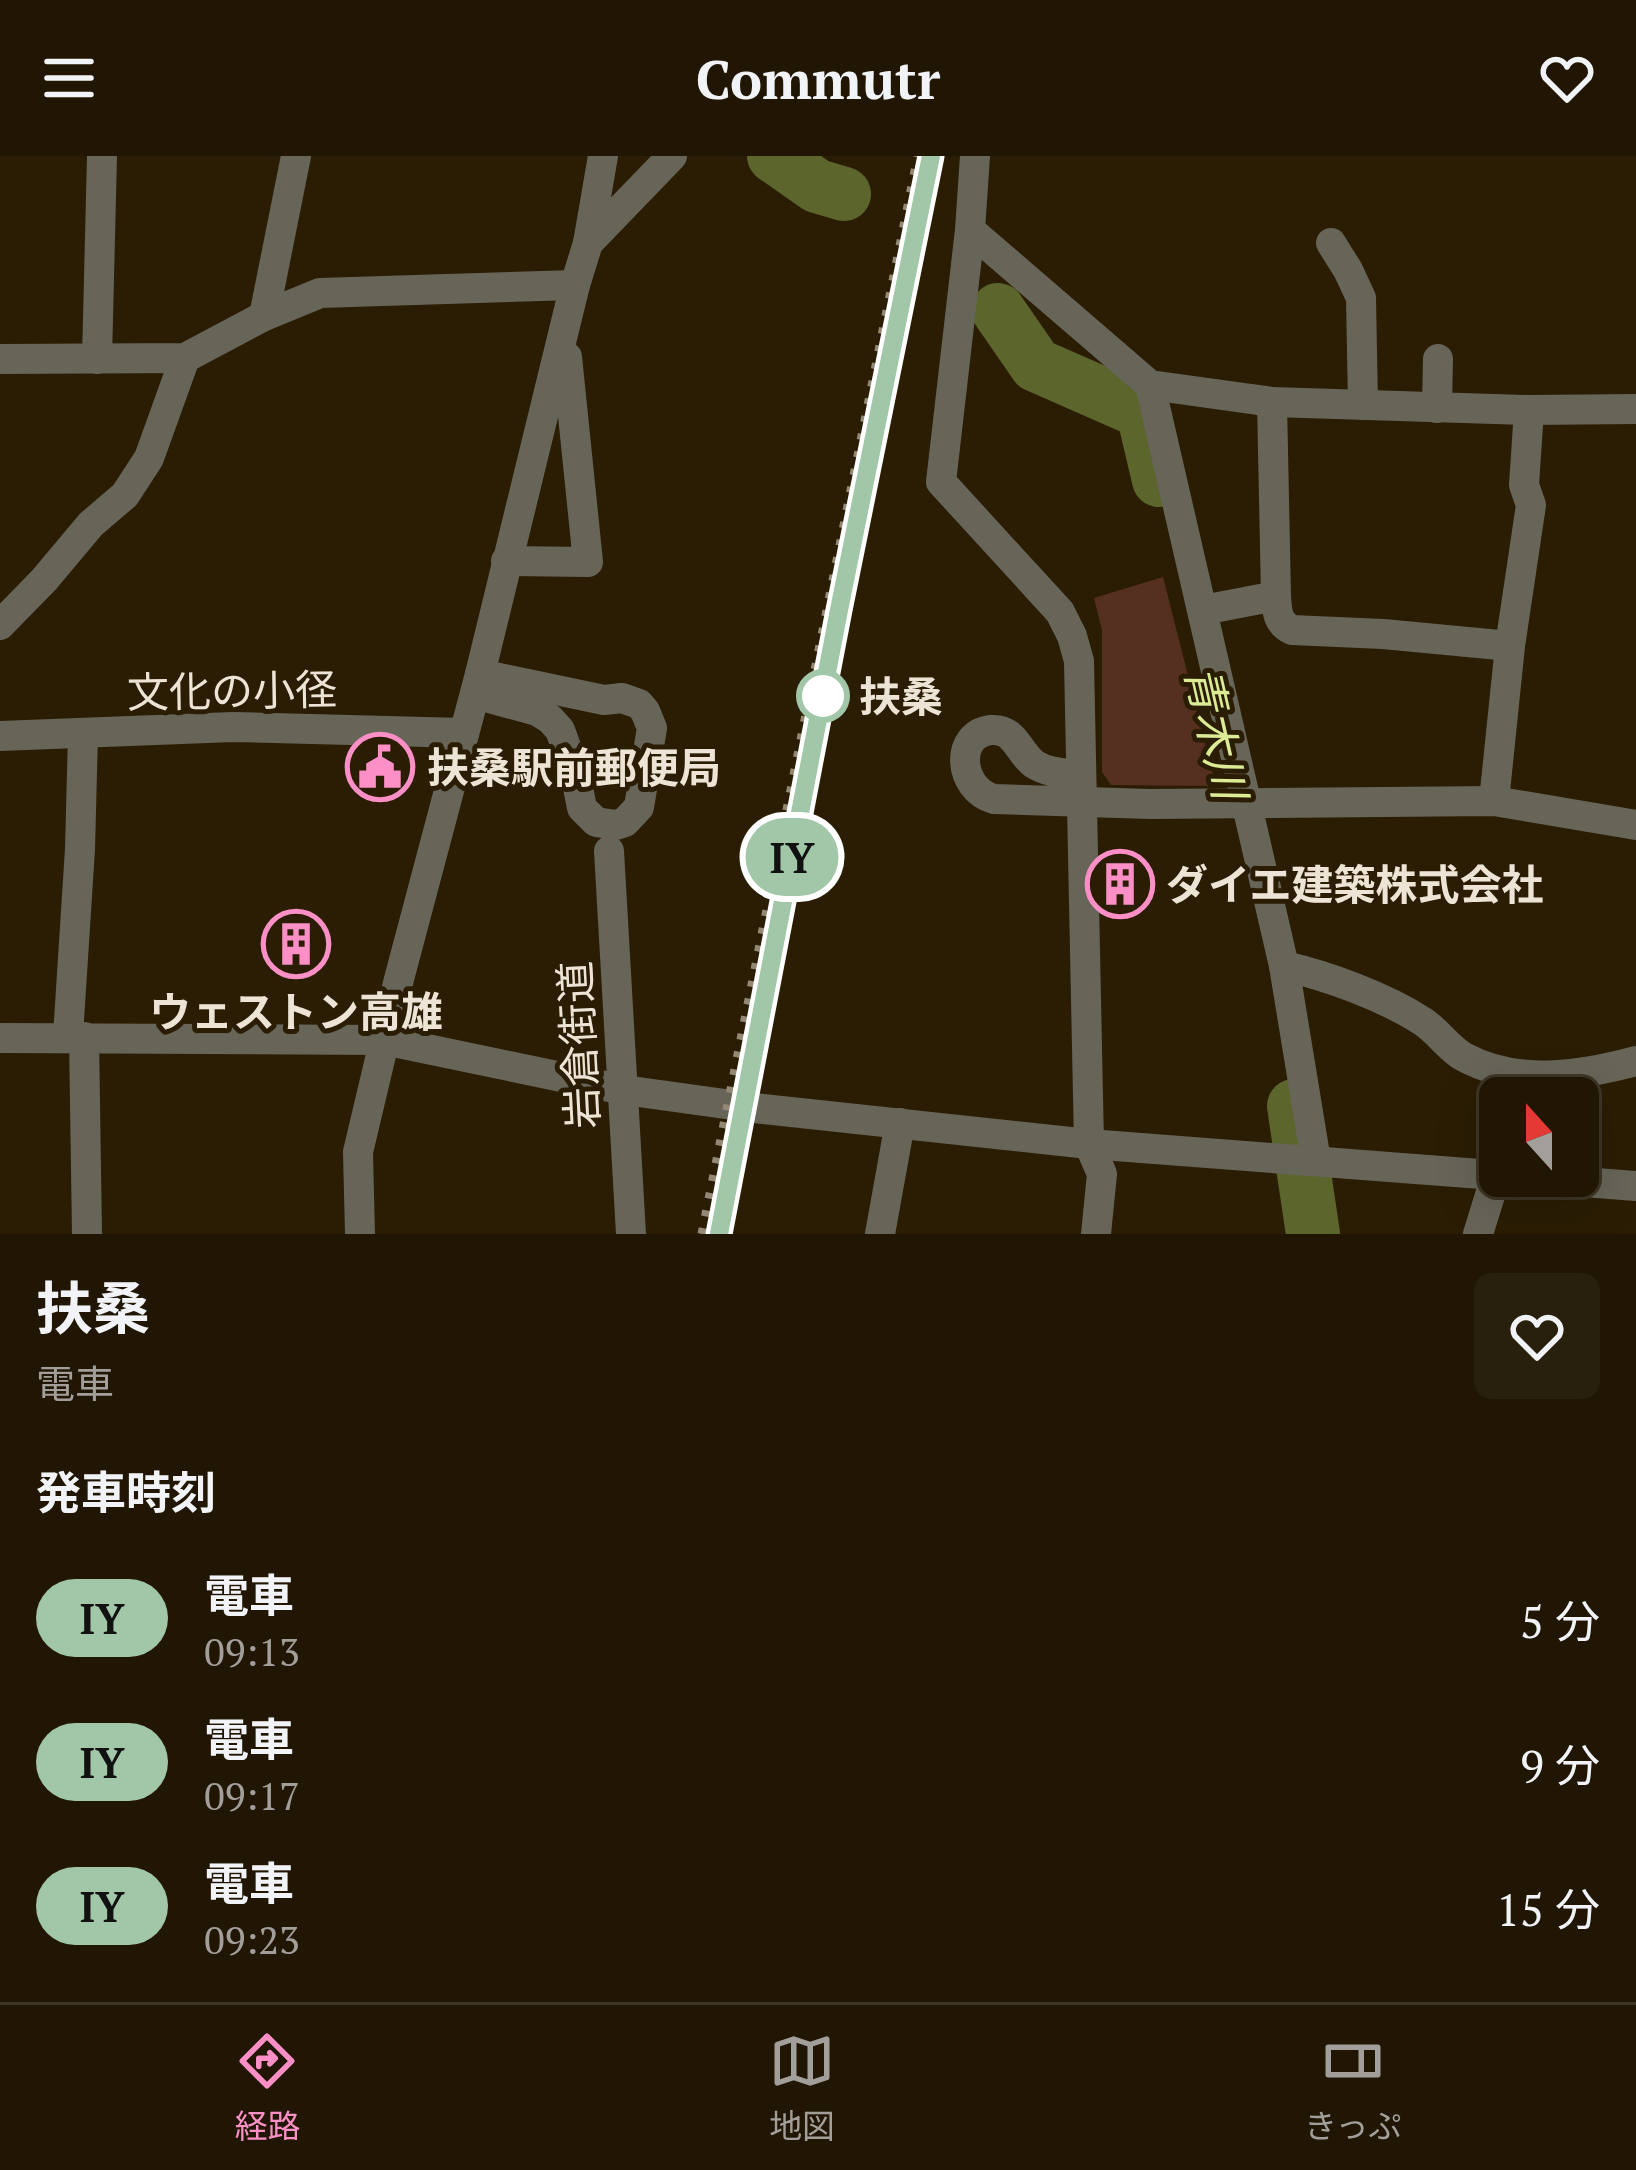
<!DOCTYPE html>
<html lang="ja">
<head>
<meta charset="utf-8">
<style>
  body { margin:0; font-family:"PT Serif","Noto Sans JP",serif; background:#281f0d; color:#f1f3f6; height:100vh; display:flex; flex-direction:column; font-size:45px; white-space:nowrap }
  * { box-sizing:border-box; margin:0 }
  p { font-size:39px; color:#a29f9a }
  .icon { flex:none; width:66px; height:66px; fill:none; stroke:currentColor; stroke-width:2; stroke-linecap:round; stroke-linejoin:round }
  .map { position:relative; height:1078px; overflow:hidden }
  .sheet { display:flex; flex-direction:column; background:#201603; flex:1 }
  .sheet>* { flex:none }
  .badge { padding:0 24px; border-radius:39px; font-size:42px; line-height:78px }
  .needle { width:78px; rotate:339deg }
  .buttons { position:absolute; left:1479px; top:921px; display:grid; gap:24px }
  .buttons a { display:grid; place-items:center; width:120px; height:120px; border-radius:18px; background:#201603; box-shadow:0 12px 48px #0002,0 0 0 3px #3d3525; font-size:60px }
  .map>.badge { position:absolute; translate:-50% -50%; box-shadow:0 0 0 6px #fff }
  h2 { padding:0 36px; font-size:45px; line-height:108px }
  .round { display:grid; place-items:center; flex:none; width:126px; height:126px; border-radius:18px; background:#281f0d }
  .overview { display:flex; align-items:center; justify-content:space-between; height:204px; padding:0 36px }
  h1 { font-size:57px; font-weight:700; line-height:90px }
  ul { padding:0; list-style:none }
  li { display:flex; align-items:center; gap:36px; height:144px; padding:0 36px }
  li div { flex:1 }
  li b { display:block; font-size:45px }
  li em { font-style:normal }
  li .badge { min-width:132px; font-weight:700; text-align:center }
  header { display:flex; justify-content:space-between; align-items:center; height:156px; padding:0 36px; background:#201603; font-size:54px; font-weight:700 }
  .dock { display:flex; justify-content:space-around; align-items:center; height:168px; border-top:3px solid #3d3525; background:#201603; font-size:33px; color:#a29f9a }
  .dock a { display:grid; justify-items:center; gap:6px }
  .dock .active { color:#fb8fc6 }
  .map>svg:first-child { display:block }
</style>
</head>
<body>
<header><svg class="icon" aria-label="menu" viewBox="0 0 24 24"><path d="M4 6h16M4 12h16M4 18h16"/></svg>Commutr<svg class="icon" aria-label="heart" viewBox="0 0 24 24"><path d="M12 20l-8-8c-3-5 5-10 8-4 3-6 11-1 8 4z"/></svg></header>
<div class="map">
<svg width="1636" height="1078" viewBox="0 0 1636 1078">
  <rect width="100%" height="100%" fill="#2a1d04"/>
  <polygon fill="#553020" points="1163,421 1216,630 1111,629 1102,616 1102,474 1094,442"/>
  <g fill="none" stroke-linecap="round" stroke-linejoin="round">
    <g stroke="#5c652c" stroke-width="54">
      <polyline points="774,0 817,30 844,38"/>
      <polyline points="998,154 1036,209 1143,256 1159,324"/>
      <polyline points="1294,950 1313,1078"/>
    </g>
    <g stroke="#676458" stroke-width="30">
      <polyline points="975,0 970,74 1150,229 1272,246 1529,254 1636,253"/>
      <polyline points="970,74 941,326 1060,456 1072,480 1079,505 1089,988 1102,1018 1096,1078"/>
      <polyline points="588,87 672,0"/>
      <polyline points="1331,87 1348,114 1361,142 1363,249"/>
      <polyline points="264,160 296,0"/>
      <polyline points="0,203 185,202 264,160 320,137 575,129"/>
      <polyline points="97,203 102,0"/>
      <polyline points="1150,229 1284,810 1316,1005"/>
      <path d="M1272,246L1276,440C1277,455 1277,467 1292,474L1383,478L1510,490"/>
      <polyline points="1437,252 1438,203"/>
      <polyline points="506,405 588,406 567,201"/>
      <polyline points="1203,454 1276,440"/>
      <polyline points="0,469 44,424 91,368 125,339 149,302 185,202"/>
      <polyline points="475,538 537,555 550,563 560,574 575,616 582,652 596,666 616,669 625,666 639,651 652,572 645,555 639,548 622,542 604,544 480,518"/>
      <polyline points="0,580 233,571 464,577"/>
      <path d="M1080,619C1064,617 1048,617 1034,608C1018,596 1015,572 991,574C954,578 958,633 994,643L1150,648L1494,645L1636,669"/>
      <polyline points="1494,645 1510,490 1531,349 1524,329 1529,254"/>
      <polyline points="609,695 631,1078"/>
      <path d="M1284,810C1328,820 1385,841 1422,865C1438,875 1448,892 1464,901C1518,930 1580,920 1636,905"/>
      <polyline points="68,880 80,693 83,578"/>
      <polyline points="84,881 87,1078"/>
      <polyline points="0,882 384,884 624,934 754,952 1089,988 1636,1030"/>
      <polyline points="360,1078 358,996 399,823 480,518 575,129 588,87 603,0"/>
      <polyline points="880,1078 900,967"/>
      <polyline points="1478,1078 1496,1020"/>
    </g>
    <polyline stroke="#938874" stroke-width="9" stroke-dasharray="6 12" stroke-linecap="butt" points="702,1078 918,0"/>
  </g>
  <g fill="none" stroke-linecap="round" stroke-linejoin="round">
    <g stroke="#fff" stroke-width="27">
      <polyline id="line" points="719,1078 839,454 931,0"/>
    </g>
    <use href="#line" stroke="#a2c7a8" stroke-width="18"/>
  </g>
  <defs>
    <g id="civic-ring" transform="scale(3.45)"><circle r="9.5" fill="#2a1d04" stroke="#fb8fc6" stroke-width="1.5"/><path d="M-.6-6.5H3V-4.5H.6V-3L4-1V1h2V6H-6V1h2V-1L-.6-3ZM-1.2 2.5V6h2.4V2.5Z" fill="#fb8fc6"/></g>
    <g id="building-ring" transform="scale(3.45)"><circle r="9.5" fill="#2a1d04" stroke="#fb8fc6" stroke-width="1.5"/><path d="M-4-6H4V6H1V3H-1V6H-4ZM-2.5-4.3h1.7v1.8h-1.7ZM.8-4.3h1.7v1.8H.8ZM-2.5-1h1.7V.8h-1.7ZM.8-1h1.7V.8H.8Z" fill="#fb8fc6"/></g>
  </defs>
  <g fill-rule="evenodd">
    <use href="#civic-ring" x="380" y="611"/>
    <use href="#building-ring" x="1120" y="728"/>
    <use href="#building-ring" x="296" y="788"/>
  </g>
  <circle fill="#fff" stroke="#a2c7a8" stroke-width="6" cx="823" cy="540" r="24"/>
  <g text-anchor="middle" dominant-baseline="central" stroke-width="10" stroke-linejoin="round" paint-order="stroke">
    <g font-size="42" fill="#ede4d5" stroke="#2a1d04">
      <text transform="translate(232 534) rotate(-1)">文化の小径</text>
      <text transform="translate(578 889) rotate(-93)">岩倉街道</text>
    </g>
    <g font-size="42" font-weight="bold" fill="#ede4d5" stroke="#2a1d04" text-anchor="start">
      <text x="859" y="540">扶桑</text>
    </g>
    <g font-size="42" font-weight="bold" fill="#ede4d5" stroke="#2a1d04" text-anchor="start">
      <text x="427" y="611">扶桑駅前郵便局</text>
      <text x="1166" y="728">ダイエ建築株式会社</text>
      <text x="296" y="855" text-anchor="middle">ウェストン高雄</text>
    </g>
    <g font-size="45" font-style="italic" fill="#dbec95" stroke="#2a1d04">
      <text transform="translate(1217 576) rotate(77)">青木川</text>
    </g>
  </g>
</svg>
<div class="buttons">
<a><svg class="needle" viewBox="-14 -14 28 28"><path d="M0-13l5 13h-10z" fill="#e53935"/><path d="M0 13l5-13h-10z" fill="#a29f9a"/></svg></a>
</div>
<b class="badge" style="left:792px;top:701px;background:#a2c7a8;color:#111">IY</b>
</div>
<section class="sheet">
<div class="overview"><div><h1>扶桑</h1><p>電車</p></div><a class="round"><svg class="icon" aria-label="heart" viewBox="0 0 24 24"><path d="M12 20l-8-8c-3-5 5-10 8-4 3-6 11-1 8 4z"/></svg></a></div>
<h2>発車時刻</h2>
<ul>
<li><span class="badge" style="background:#a2c7a8;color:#111">IY</span><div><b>電車</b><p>09:13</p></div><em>5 分</em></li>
<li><span class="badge" style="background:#a2c7a8;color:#111">IY</span><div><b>電車</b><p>09:17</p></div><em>9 分</em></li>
<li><span class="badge" style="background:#a2c7a8;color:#111">IY</span><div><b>電車</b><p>09:23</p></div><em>15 分</em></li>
</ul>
</section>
<nav class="dock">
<a class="active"><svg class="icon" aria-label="directions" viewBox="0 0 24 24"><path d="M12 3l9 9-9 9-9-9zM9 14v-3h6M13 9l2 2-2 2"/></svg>経路</a>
<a><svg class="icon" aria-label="map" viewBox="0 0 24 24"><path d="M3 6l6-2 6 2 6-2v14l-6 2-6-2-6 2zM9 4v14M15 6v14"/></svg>地図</a>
<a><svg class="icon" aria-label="tickets" viewBox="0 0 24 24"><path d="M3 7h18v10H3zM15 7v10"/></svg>きっぷ</a>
</nav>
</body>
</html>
